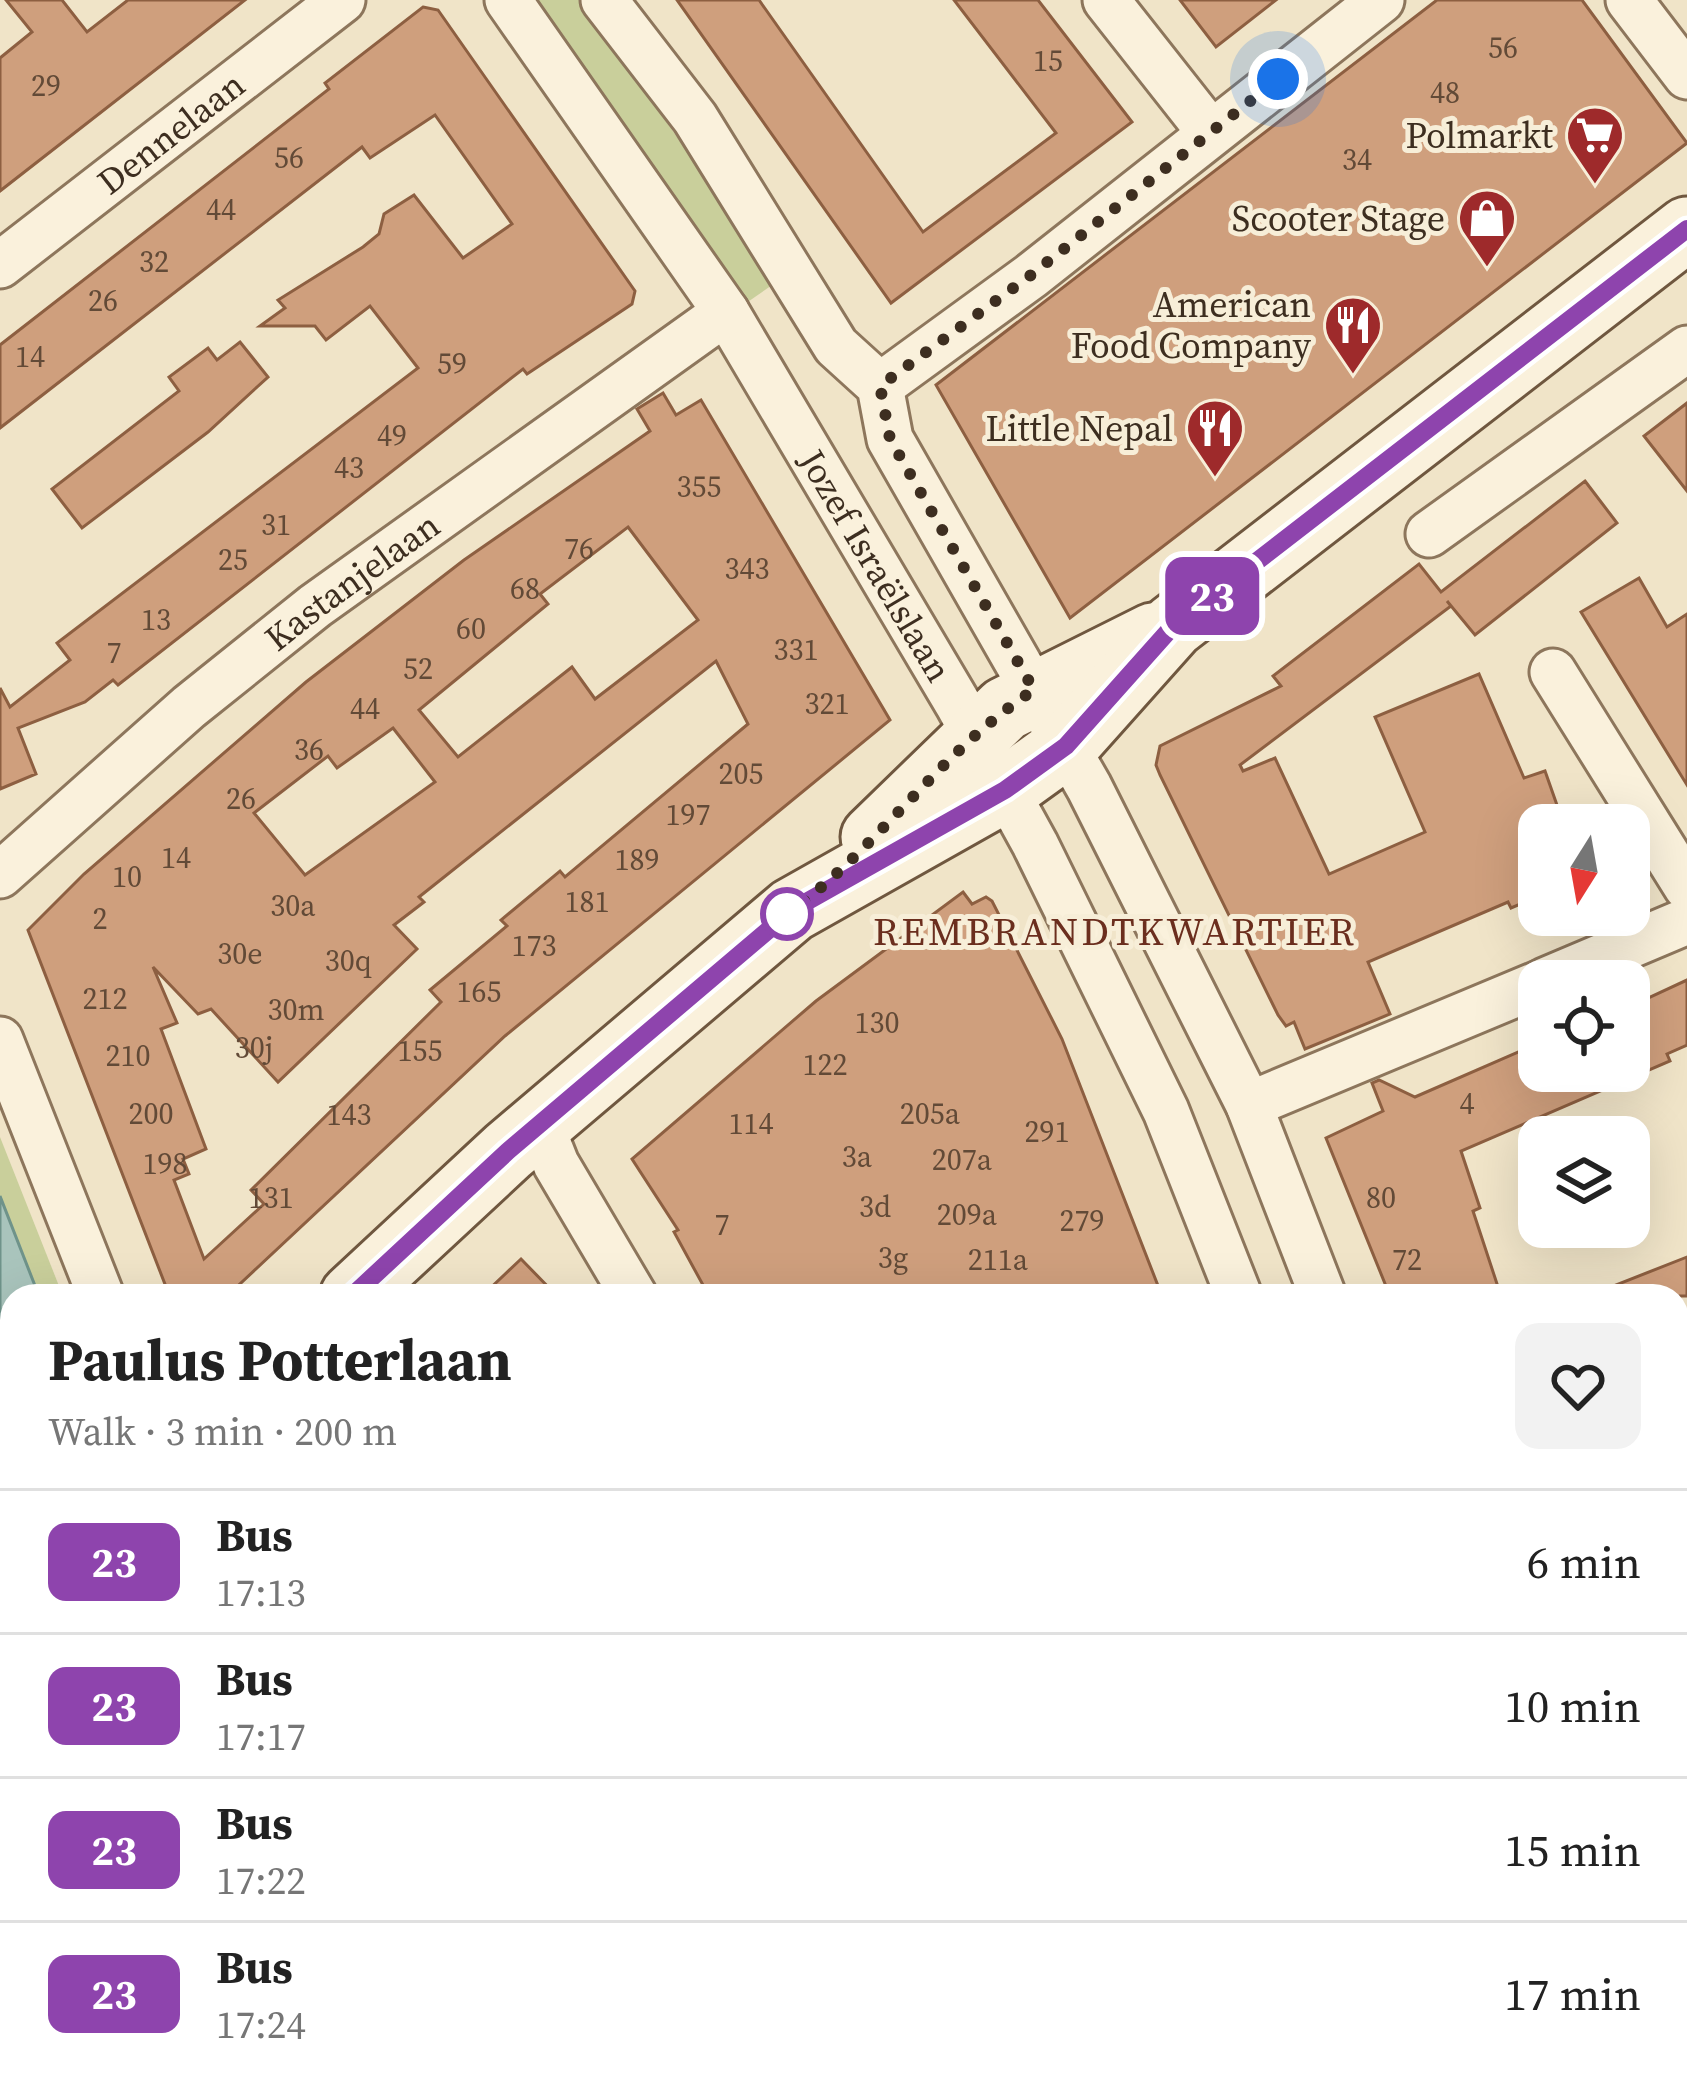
<!DOCTYPE html>
<html lang="en">
<head>
<meta charset="utf-8">
<style>
  body { margin:0; font-family:"Source Serif 4",serif; background:#f2f2f2; color:#222; height:100vh; display:flex; flex-direction:column; font-size:45px; white-space:nowrap }
  * { box-sizing:border-box; margin:0 }
  p { font-size:39px; color:#767676 }
  .icon { flex:none; width:66px; height:66px; fill:none; stroke:currentColor; stroke-width:2; stroke-linecap:round; stroke-linejoin:round }
  .map { position:relative; flex:1; overflow:hidden }
  .panel { position:absolute; left:0px; top:1284px; width:1689px; height:804px; display:flex; flex-direction:column; background:#fff; border-radius:36px 36px 0 0; box-shadow:0 12px 48px #0002 }
  .panel>* { flex:none }
  .badge { padding:0 24px; border-radius:18px; font-size:42px; line-height:78px }
  .needle { width:78px; rotate:191deg }
  .controls { position:absolute; left:1518px; top:804px; display:grid; gap:24px }
  .controls a { display:grid; place-items:center; width:132px; height:132px; border-radius:24px; background:#fff; box-shadow:0 12px 48px #0002; font-size:60px }
  .you { position:absolute; width:60px; height:60px; margin:-30px; border:9px solid #fff; border-radius:50%; background:#1a73e8; box-shadow:0 0 0 18px #1a73e833 }
  .map>.badge { position:absolute; translate:-50% -50%; box-shadow:0 0 0 6px #fff }
  .round { display:grid; place-items:center; flex:none; width:126px; height:126px; border-radius:24px; background:#f2f2f2 }
  .headline { display:flex; align-items:center; justify-content:space-between; height:204px; padding:0 48px }
  h1 { font-size:57px; font-weight:700; line-height:90px }
  ul { padding:0; list-style:none }
  li { display:flex; align-items:center; gap:36px; height:144px; padding:0 48px; border-top:3px solid #e0e0e0 }
  li div { flex:1 }
  li b { display:block; font-size:45px }
  li em { font-style:normal }
  li .badge { min-width:132px; font-weight:700; text-align:center }
  .map>svg:first-child { display:block }
</style>
</head>
<body>
<div class="map">
<svg width="1687" height="2088" viewBox="0 0 1687 2088">
  <rect width="100%" height="100%" fill="#f0e4c8"/>
  <g fill="#c9cf9b">
    <polygon points="525,0 581,0 778,281 739,308"/>
    <polygon points="0,1137 63,1296 39,1296 0,1196"/>
  </g>
  <g fill="#a9c4bc" stroke="#6f938a" stroke-width="3">
    <polygon points="0,1196 39,1296 12,1296 12,1348 0,1317"/>
    <polygon points="1211,2076 1341,2076 1310,2088 1180,2088"/>
  </g>
  <g fill="#cf9f7d" stroke="#8d5f41" stroke-width="3" fill-rule="evenodd">
    <polygon points="6,0 62,0 87,32 128,0 245,0 0,191 0,58 32,32"/>
    <polygon points="677,0 759,0 923,232 1056,133 954,0 1038,0 1132,122 891,303"/>
    <polygon points="1180,0 1276,0 1216,47"/>
    <polygon points="1437,0 1582,0 1687,143 1070,618 936,385"/>
    <polygon points="423,7 438,10 466,50 635,291 632,304 527,374 523,369 118,685 113,680 85,702 18,728 36,774 0,789 0,688 10,707 70,660 57,643 418,368 370,306 326,340 315,326 260,326 285,308 278,300 363,247 379,234 384,214 414,195 463,258 512,224 435,115 370,158 362,147 0,428 0,345 329,89 325,83"/>
    <polygon points="240,342 268,377 208,432 82,528 52,489 179,391 169,377 208,348 217,360"/>
    <path d="M663,393L676,415L701,400L890,720L505,1036L227,1296H164L168,1292L28,930L84,874L306,682L464,560L650,431L637,409ZM628,527L698,620L595,699L572,667L458,757L419,710L548,604L540,594ZM716,661L748,724L565,877L560,871L501,920L507,926L430,990L441,1002L251,1190L264,1204L204,1259L174,1180L189,1174L183,1159L206,1149L161,1029L177,1023L153,967L198,1014L211,1009L278,1082L417,949L394,925L424,902L419,897ZM393,728L435,782L305,875L254,813L328,756L337,768Z"/>
    <polygon points="1687,403 1687,491 1644,436"/>
    <polygon points="1585,481 1617,523 1475,635 1447,601 1451,606 1240,765 1243,771 1275,758 1329,874 1425,832 1375,717 1479,674 1524,778 1545,771 1564,825 1539,825 1539,896 1511,908 1508,902 1368,962 1390,1014 1305,1049 1294,1022 1286,1026 1278,1015 1160,775 1156,765 1160,746 1281,686 1273,676 1419,564 1441,592"/>
    <polygon points="1639,578 1667,627 1687,614 1687,785 1581,612"/>
    <polygon points="963,892 972,904 986,897 992,901 1062,1039 1162,1296 709,1296 674,1232 678,1230 632,1159 816,1001"/>
    <polygon points="1687,980 1687,1045 1667,1054 1670,1061 1461,1151 1480,1208 1473,1211 1501,1296 1390,1296 1326,1138 1383,1111 1372,1083 1379,1080 1415,1097 1539,1043 1539,1071 1629,1071 1629,1007"/>
    <polygon points="1687,1257 1687,1296 1594,1296 1593,1294"/>
    <polygon points="521,1259 557,1296 482,1296"/>
  </g>
  <g fill="none" stroke-linecap="round" stroke-linejoin="round">
    <g stroke="#8d765c" stroke-width="51">
      <g id="minor">
        <path id="s1" d="M508,0L726,312L958,704L1035,844L1166,1111L1239,1296"/>
        <polyline points="604,0 695,118 836,346 880,386 890,439 1089,787 1249,1105 1323,1296"/>
        <polyline points="1106,0 1210,132"/>
        <polyline points="1629,0 1687,76"/>
        <path id="s2" d="M0,265L342,0"/>
        <polyline points="880,386 1031,276 1381,0"/>
        <polyline points="1429,534 1687,349"/>
        <polyline points="1553,672 1687,887"/>
        <path id="s3" d="M0,875L189,707L315,606L726,312"/>
        <polyline points="1545,981 1687,921"/>
        <polyline points="0,1040 101,1296"/>
        <polyline points="1249,1105 1539,984"/>
        <polyline points="541,1126 556,1164 634,1296"/>
        <polyline points="1677,1384 1687,1380"/>
        <polyline points="0,1470 12,1501"/>
        <polyline points="1677,1832 1687,1828"/>
        <polyline points="1677,2012 1687,2009"/>
        <polyline points="905,2076 909,2088"/>
        <polyline points="1545,2076 1550,2088"/>
        <polyline points="1034,2088 1064,2076"/>
        <polyline points="1473,2088 1504,2076"/>
      </g>
    </g>
    <g stroke="#8d765c" stroke-width="63">
      <g id="tertiary">
        <polyline points="252,2076 257,2088"/>
        <polyline points="398,2076 402,2088"/>
      </g>
    </g>
    <g stroke="#6f573f" stroke-width="69">
      <g id="secondary">
        <polyline points="873,837 1005,709 1153,635"/>
        <polyline points="352,1296 508,1151 792,910 1005,790 1066,746 1173,626 1687,229"/>
        <polyline points="0,1671 12,1651"/>
        <polyline points="0,1729 12,1718"/>
      </g>
    </g>
    <use href="#minor" stroke="#faf1dc" stroke-width="45"/>
    <use href="#tertiary" stroke="#faf1dc" stroke-width="57"/>
    <use href="#secondary" stroke="#faf1dc" stroke-width="63"/>
  </g>
  <g fill="none" stroke-linecap="round" stroke-linejoin="round">
    <g stroke="#fff" stroke-width="27">
      <polyline id="line" points="352,1296 508,1151 792,910 1005,790 1066,746 1173,626 1687,229"/>
    </g>
    <use href="#line" stroke="#8e44ad" stroke-width="18"/>
    <path stroke="#3d2e20" stroke-width="12" stroke-dasharray="0 21.6" d="M787,914C878,849 940,751 1034,690L890,439L880,386L1031,275L1278,79"/>
  </g>
  <defs>
    <g id="supermarket-pin" transform="scale(3)"><path d="M0 17L-7.5 6A9.5 9.5 0 1 1 7.5 6Z" fill="#9e2a2b" stroke="#f7eed8"/><path d="M-6-5.5h2.5l.6 2H6L4.5 2H-2.5L-4.4-4H-6ZM-1.5 3.2a1.3 1.3 0 1 0 .1 0ZM3 3.2a1.3 1.3 0 1 0 .1 0Z" fill="#fff"/></g>
    <g id="shop-pin" transform="scale(3)"><path d="M0 17L-7.5 6A9.5 9.5 0 1 1 7.5 6Z" fill="#9e2a2b" stroke="#f7eed8"/><path d="M-5-2.5h2.3a2.7 3.5 0 0 1 5.4 0H5L5.5 6h-11ZM-1.5-2.5h3a1.5 2.3 0 0 0-3 0Z" fill="#fff"/></g>
    <g id="restaurant-pin" transform="scale(3)"><path d="M0 17L-7.5 6A9.5 9.5 0 1 1 7.5 6Z" fill="#9e2a2b" stroke="#f7eed8"/><path d="M-5-6h1v4h1v-4h1v4h1v-4h1v5L-1.5 .5V6h-2V.5L-5-1ZM5-6V6H3V1.5H1.5Q1.5-4 5-6Z" fill="#fff"/></g>
  </defs>
  <g fill-rule="evenodd">
    <use href="#supermarket-pin" x="1595" y="135"/>
    <use href="#shop-pin" x="1487" y="218"/>
    <use href="#restaurant-pin" x="1353" y="325"/>
    <use href="#restaurant-pin" x="1215" y="428"/>
  </g>
  <circle fill="#fff" stroke="#8e44ad" stroke-width="6" cx="787" cy="914" r="24"/>
  <g text-anchor="middle" dominant-baseline="central" stroke-width="10" stroke-linejoin="round" paint-order="stroke">
    <g font-size="30" fill="#624a37">
      <text x="1503" y="47">56</text>
      <text x="1048" y="60">15</text>
      <text x="46" y="85">29</text>
      <text x="1445" y="92">48</text>
      <text x="289" y="157">56</text>
      <text x="1357" y="159">34</text>
      <text x="221" y="209">44</text>
      <text x="154" y="261">32</text>
      <text x="103" y="300">26</text>
      <text x="30" y="356">14</text>
      <text x="452" y="363">59</text>
      <text x="392" y="435">49</text>
      <text x="349" y="467">43</text>
      <text x="699" y="486">355</text>
      <text x="276" y="524">31</text>
      <text x="579" y="548">76</text>
      <text x="233" y="559">25</text>
      <text x="747" y="568">343</text>
      <text x="525" y="588">68</text>
      <text x="156" y="619">13</text>
      <text x="471" y="628">60</text>
      <text x="796" y="649">331</text>
      <text x="114" y="652">7</text>
      <text x="418" y="668">52</text>
      <text x="827" y="703">321</text>
      <text x="365" y="708">44</text>
      <text x="309" y="749">36</text>
      <text x="741" y="773">205</text>
      <text x="241" y="798">26</text>
      <text x="688" y="814">197</text>
      <text x="176" y="857">14</text>
      <text x="637" y="859">189</text>
      <text x="127" y="876">10</text>
      <text x="587" y="901">181</text>
      <text x="293" y="905">30a</text>
      <text x="100" y="918">2</text>
      <text x="534" y="945">173</text>
      <text x="240" y="953">30e</text>
      <text x="348" y="960">30q</text>
      <text x="479" y="991">165</text>
      <text x="105" y="998">212</text>
      <text x="296" y="1009">30m</text>
      <text x="877" y="1022">130</text>
      <text x="254" y="1047">30j</text>
      <text x="420" y="1050">155</text>
      <text x="128" y="1055">210</text>
      <text x="825" y="1064">122</text>
      <text x="1467" y="1103">4</text>
      <text x="151" y="1113">200</text>
      <text x="930" y="1113">205a</text>
      <text x="349" y="1114">143</text>
      <text x="751" y="1123">114</text>
      <text x="1047" y="1131">291</text>
      <text x="857" y="1156">3a</text>
      <text x="962" y="1159">207a</text>
      <text x="165" y="1163">198</text>
      <text x="271" y="1197">131</text>
      <text x="1381" y="1197">80</text>
      <text x="875" y="1206">3d</text>
      <text x="967" y="1214">209a</text>
      <text x="1082" y="1220">279</text>
      <text x="722" y="1224">7</text>
      <text x="893" y="1257">3g</text>
      <text x="998" y="1259">211a</text>
      <text x="1407" y="1259">72</text>
    </g>
    <g font-size="36" fill="#3d2e20" stroke="#f7eed8">
      <text stroke="none"><textPath href="#s2" startOffset="216">Dennelaan</textPath></text>
      <text stroke="none"><textPath href="#s1" startOffset="675">Jozef Israëlslaan</textPath></text>
      <text stroke="none"><textPath href="#s3" startOffset="459">Kastanjelaan</textPath></text>
    </g>
    <g font-size="36" fill="#3d2e20" stroke="#f7eed8" text-anchor="end">
      <text x="1553" y="135">Polmarkt</text>
      <text x="1445" y="218">Scooter Stage</text>
      <text x="1311" y="304">American<tspan x="1311" dy="41">Food Company</tspan></text>
      <text x="1173" y="428">Little Nepal</text>
    </g>
    <g font-size="39" letter-spacing="3" fill="#6b2e1e" stroke="#f7eed8">
      <text x="1115" y="931">REMBRANDTKWARTIER</text>
    </g>
  </g>
</svg>
<div class="controls">
<a><svg class="needle" viewBox="-14 -14 28 28"><path d="M0-13l5 13h-10z" fill="#e53935"/><path d="M0 13l5-13h-10z" fill="#767676"/></svg></a>
<a><svg class="icon" aria-label="locate" viewBox="0 0 24 24"><circle cx="12" cy="12" r="6"/><path d="M12 2v4M12 18v4M2 12h4M18 12h4"/></svg></a>
<a><svg class="icon" aria-label="layers" viewBox="0 0 24 24"><path d="M12 4l9 5-9 5-9-5zM3 14l9 5 9-5"/></svg></a>
</div>
<div class="you" style="left:1278px;top:79px"></div>
<b class="badge" style="left:1212px;top:596px;background:#8e44ad;color:#fff">23</b>
<section class="panel">
<div class="headline"><div><h1>Paulus Potterlaan</h1><p>Walk · 3 min · 200 m</p></div><a class="round"><svg class="icon" aria-label="heart" viewBox="0 0 24 24"><path d="M12 20l-8-8c-3-5 5-10 8-4 3-6 11-1 8 4z"/></svg></a></div>
<ul>
<li><span class="badge" style="background:#8e44ad;color:#fff">23</span><div><b>Bus</b><p>17:13</p></div><em>6 min</em></li>
<li><span class="badge" style="background:#8e44ad;color:#fff">23</span><div><b>Bus</b><p>17:17</p></div><em>10 min</em></li>
<li><span class="badge" style="background:#8e44ad;color:#fff">23</span><div><b>Bus</b><p>17:22</p></div><em>15 min</em></li>
<li><span class="badge" style="background:#8e44ad;color:#fff">23</span><div><b>Bus</b><p>17:24</p></div><em>17 min</em></li>
</ul>
</section>
</div>
</body>
</html>
